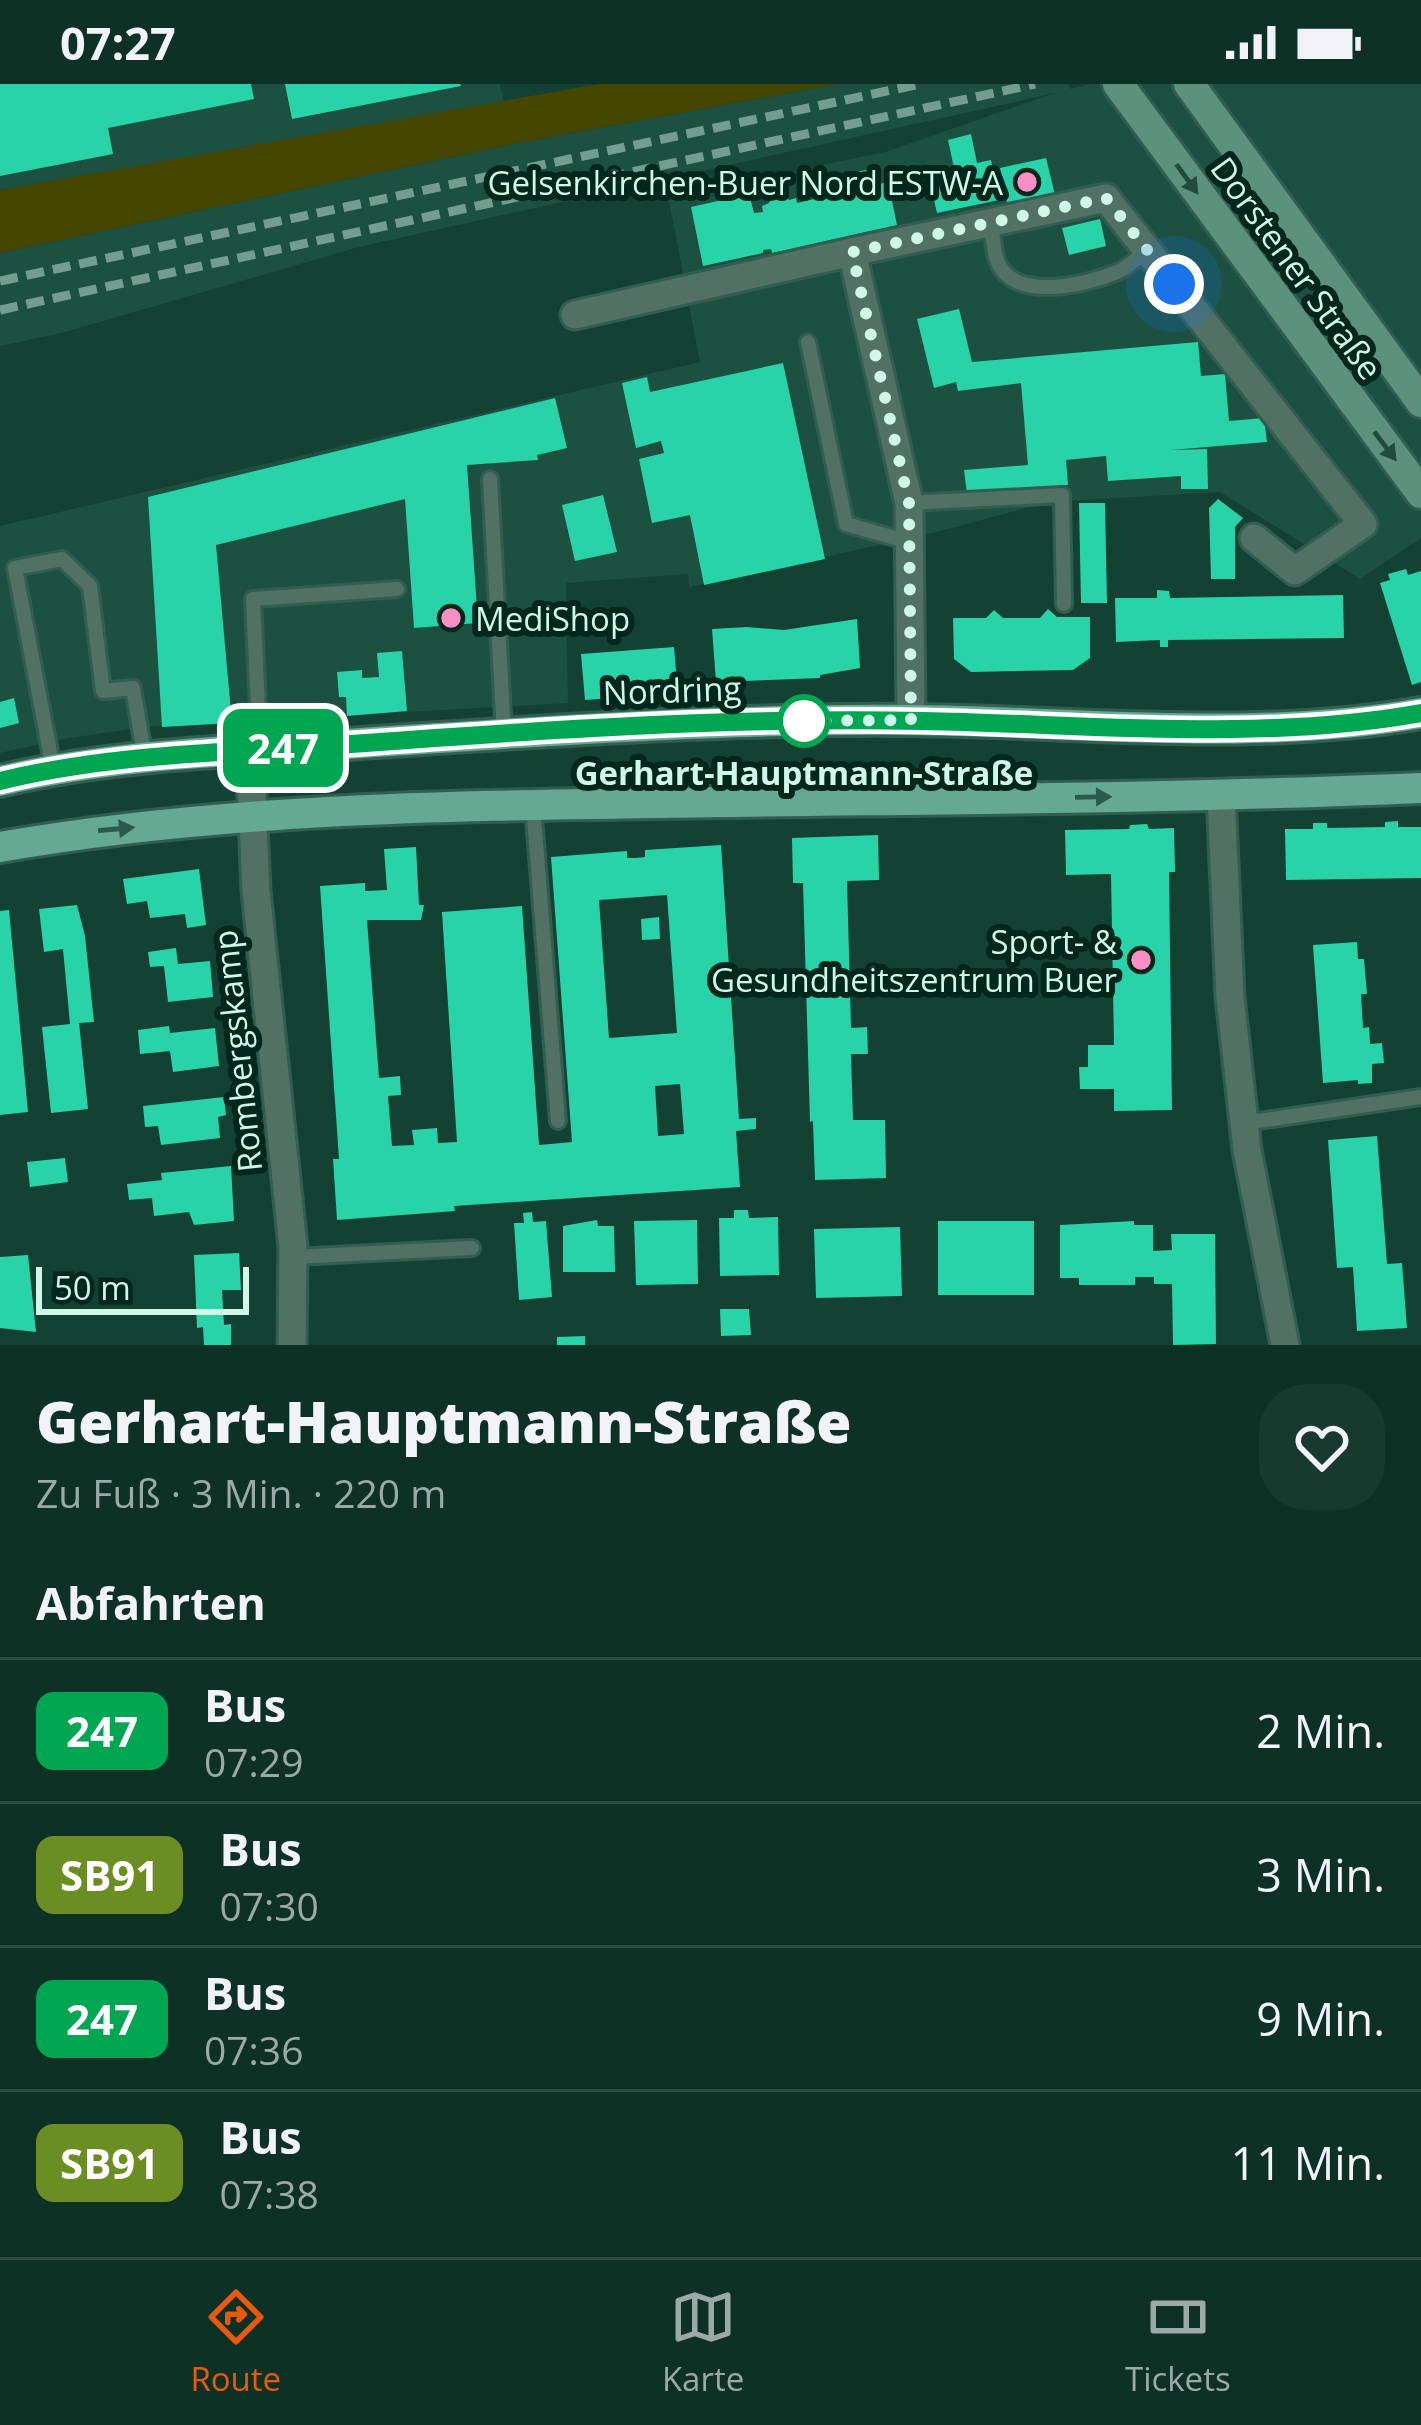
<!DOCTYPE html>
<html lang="de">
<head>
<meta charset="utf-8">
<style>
  body { margin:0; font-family:"Open Sans",sans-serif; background:#17392e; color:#f1f3f6; height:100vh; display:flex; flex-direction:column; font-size:45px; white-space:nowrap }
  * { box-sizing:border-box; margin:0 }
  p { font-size:39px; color:#9ba9a7 }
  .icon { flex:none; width:66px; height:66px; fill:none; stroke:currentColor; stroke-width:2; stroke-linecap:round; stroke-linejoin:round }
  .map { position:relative; height:1261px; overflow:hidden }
  .details { display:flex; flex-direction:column; background:#0e3126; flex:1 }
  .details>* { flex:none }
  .badge { padding:0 24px; border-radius:18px; font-size:42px; line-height:78px }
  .scale { position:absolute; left:36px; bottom:30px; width:213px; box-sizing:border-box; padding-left:12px; border:6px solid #d0f8e8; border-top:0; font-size:33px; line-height:42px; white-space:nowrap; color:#d0f8e8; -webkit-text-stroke:9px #01261c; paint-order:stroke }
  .you { position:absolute; width:60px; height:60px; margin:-30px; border:9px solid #fff; border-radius:50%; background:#1a73e8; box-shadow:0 0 0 18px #1a73e833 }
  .map>.badge { position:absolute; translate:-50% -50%; box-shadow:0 0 0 6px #fff }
  h2 { padding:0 36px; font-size:45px; line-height:108px }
  .round { display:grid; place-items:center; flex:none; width:126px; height:126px; border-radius:48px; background:#17392e }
  .overview { display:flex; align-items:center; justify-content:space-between; height:204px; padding:0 36px }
  h1 { font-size:57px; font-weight:800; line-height:90px }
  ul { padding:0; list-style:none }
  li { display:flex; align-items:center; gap:36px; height:144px; padding:0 36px; border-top:3px solid #2e4c43 }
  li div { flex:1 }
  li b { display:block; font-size:45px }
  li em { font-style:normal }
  li .badge { min-width:132px; font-weight:700; text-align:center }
  .status { display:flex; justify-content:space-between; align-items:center; height:84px; padding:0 60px; background:#0e3126; direction:ltr }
  .status svg { height:33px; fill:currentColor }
  .tab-bar { display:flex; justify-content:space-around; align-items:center; height:168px; border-top:3px solid #2e4c43; background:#0e3126; font-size:33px; color:#9ba9a7 }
  .tab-bar a { display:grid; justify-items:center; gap:6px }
  .tab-bar .active { color:#ea580c }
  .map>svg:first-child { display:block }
</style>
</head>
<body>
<div class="status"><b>07:27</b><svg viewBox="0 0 49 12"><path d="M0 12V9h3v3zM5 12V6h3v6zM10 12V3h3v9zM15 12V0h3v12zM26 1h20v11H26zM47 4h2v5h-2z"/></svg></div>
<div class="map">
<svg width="1421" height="1261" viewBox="0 0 1421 1261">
  <rect width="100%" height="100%" fill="#134133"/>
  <g fill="#1c5041">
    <polygon points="0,0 500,0 504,19 0,106"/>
    <polygon points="837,0 1068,0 1071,5 1090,0 1421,0 1421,454 1360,495 1220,408 1049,418 929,450 689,503 688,490 566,499 568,619 143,643 58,656 0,669 0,442 700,278 666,101 698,96 700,106 885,68 1055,9 359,163 62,249 0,262 0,169 513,60"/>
  </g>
  <polygon fill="#454600" points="599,0 837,0 513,60 0,169 0,106"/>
  <g fill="#28d3a8" fill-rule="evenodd">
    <polygon points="0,0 251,0 254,15 108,44 113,70 0,92"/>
    <polygon points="285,0 460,0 461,2 292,35"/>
    <polygon points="971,50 977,79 991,76 999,116 937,129 928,90 954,84 948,56"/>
    <polygon points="1046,74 1055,111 1008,123 1000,84"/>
    <polygon points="879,83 881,92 854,98 852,89"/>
    <polygon points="888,98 897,141 772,169 771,165 763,166 763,169 703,182 691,123 749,110 754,129 763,128 762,122 769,119 773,111 782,109 789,116 796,114 797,119"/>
    <polygon points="1100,135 1106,162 1069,171 1062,144"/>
    <polygon points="959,225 972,278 1198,258 1201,292 1225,290 1229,337 1264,334 1267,358 1171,366 1207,365 1208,405 1181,405 1181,392 1108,397 1106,372 1066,376 1068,401 967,410 964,386 1028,381 1021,299 958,307 956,298 934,304 917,235"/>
    <polygon points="783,279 825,475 704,501 690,431 652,439 639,375 664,369 661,357 636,364 622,299 647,293 650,308"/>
    <polygon points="555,314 567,364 537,371 538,376 467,381 478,539 414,544 405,415 216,461 232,639 162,643 148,413"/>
    <polygon points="603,411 617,468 575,477 562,421"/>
    <polygon points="1218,415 1243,434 1235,443 1235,495 1211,495 1209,424"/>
    <polygon points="1079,419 1105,419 1107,519 1081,519"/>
    <polygon points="1406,485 1408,491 1421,487 1421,598 1412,601 1380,499 1390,496 1388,490"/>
    <polygon points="1157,506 1169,507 1170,514 1343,511 1344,554 1168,556 1168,563 1160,563 1160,556 1116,558 1115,514 1157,514"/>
    <polygon points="1048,525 1057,533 1090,533 1090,574 1073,586 971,588 954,575 953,534 986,534 994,526 1003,534 1040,534"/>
    <polygon points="857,535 860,584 820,591 820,594 716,598 712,545 747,543 784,546"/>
    <polygon points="674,563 678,609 585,616 581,570"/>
    <polygon points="402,567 407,627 347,632 346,613 339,613 337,588 362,586 362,594 379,593 377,569"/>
    <polygon points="14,614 19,639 0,644 0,618"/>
    <polygon points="1398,737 1398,743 1421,743 1421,794 1286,796 1285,745 1313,745 1313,739 1327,739 1327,744 1385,743 1385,738"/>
    <polygon points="1147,740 1149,745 1174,744 1175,788 1169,788 1172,1026 1114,1027 1114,1005 1080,1005 1079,983 1088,983 1088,961 1114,961 1111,790 1066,791 1065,746 1129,745 1130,741"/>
    <polygon points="878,751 879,796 847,797 851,944 867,943 868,970 851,970 853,1036 885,1036 886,1094 815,1096 813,1037 810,1038 803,799 793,799 792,754"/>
    <path d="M721,761L739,1035L756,1034V1045L736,1047L740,1103L454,1122L455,1127L337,1136L333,1075H339L320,802L365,799V807L387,806L384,765L416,763L419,821H424L421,836H367L379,994L400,992L401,1011L388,1012L392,1062L414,1061L412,1046L437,1044L438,1059L457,1058L442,828L522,822L539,1061L572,1058L551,773L627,767V774H636L645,773V766ZM667,811L677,949L609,954L599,816ZM680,1000L684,1050L658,1052L655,1002Z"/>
    <polygon points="199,785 206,841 187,844 185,830 150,834 147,817 127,820 123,795"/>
    <polygon points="77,821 85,852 94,938 79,939 88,1025 51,1029 42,943 70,940 63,865 44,868 39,825"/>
    <polygon points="9,826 28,1028 0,1031 0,827"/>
    <polygon points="659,833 660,855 642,856 641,835"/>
    <polygon points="1357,858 1358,875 1364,875 1367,910 1361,910 1363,944 1369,943 1370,960 1382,959 1384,979 1372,980 1372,999 1358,1000 1358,996 1323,999 1313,861"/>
    <polygon points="176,864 178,880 210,877 213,913 168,918 164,882 150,883 148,868"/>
    <polygon points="169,942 170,949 215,944 219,982 173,988 170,967 140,970 138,946"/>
    <polygon points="224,1013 226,1031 218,1033 220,1054 161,1061 158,1042 145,1043 143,1022"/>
    <polygon points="1377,1052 1387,1180 1402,1179 1407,1244 1357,1247 1353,1183 1337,1184 1328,1056"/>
    <polygon points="65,1074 68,1098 30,1103 27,1078"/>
    <polygon points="231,1082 234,1137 194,1141 189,1128 154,1132 152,1114 129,1116 127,1100 162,1096 161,1089"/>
    <polygon points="734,1126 748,1126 749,1134 778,1133 779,1191 720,1192 719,1134 734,1134"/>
    <polygon points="532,1128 533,1138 546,1137 552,1213 519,1216 514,1139 524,1139 523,1129"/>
    <polygon points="597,1136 598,1142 614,1142 615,1188 563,1188 563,1142"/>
    <polygon points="697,1136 698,1200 636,1201 634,1137"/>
    <rect x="938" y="1137" width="96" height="74"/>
    <polygon points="1134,1137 1134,1141 1153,1141 1153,1167 1172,1166 1171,1150 1215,1150 1216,1260 1173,1261 1172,1200 1154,1200 1154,1193 1135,1193 1135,1201 1079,1201 1079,1194 1060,1194 1060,1141"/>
    <polygon points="900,1143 902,1212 816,1214 814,1145"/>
    <polygon points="239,1169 241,1206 222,1206 224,1241 231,1240 231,1261 204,1261 203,1243 197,1244 194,1171"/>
    <polygon points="28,1171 36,1248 0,1244 0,1173"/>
    <polygon points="720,1225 749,1225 751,1251 721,1252"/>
    <polygon points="585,1252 585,1261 557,1261 557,1253"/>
  </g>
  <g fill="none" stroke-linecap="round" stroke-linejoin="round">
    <g stroke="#315e50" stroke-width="20">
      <g id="service">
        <path d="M991,139C993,151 993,166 997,176C1012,219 1086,201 1117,188C1128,184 1137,174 1147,166"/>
        <polyline points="808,258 846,440 909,458"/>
        <polyline points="490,395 504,650"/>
        <polyline points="909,419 1062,411 1064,520"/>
        <polyline points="250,666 259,645 253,515 397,505"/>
        <polyline points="53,684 15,484 62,475 90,502 103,607 133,604 145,675"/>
        <polyline points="533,721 558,1037"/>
        <polyline points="1245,1039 1421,1013"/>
        <polyline points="293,1173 472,1164"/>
      </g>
    </g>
    <g stroke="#315e50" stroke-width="33">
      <g id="minor">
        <polyline points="852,168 1106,114 1363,440 1295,487 1254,454"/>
        <polyline points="575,231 852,168 909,419 911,636"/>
        <polyline points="250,666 256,807 293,1163 292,1261"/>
        <polyline points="1221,712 1230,913 1247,1066 1285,1261"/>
      </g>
    </g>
    <g stroke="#315e50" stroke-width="36">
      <g id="secondary">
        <polyline points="1118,0 1421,409"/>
        <polyline points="1189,0 1421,318"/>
      </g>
    </g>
    <g stroke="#315e50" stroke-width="36">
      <g id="primary">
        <path d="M0,697C117,669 241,667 361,659C545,647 729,634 914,636C1082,638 1255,658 1421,629"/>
        <path d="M0,763C217,725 440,722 660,719C913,715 1167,715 1421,704"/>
      </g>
    </g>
    <use href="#service" stroke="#517165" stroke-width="14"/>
    <use href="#minor" stroke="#517165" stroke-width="27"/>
    <use href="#secondary" stroke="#5c917e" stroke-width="30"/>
    <use href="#primary" stroke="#64a992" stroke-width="30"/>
    <g stroke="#739e8f" stroke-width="9" stroke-dasharray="18 9" stroke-linecap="butt">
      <polyline points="0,197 920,0"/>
      <polyline points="0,226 1035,0"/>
    </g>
  </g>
  <defs><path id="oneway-solid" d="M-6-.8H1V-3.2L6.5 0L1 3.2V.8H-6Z" transform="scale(3)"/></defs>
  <g fill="#214b3e">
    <use href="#oneway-solid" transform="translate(1187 95) rotate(54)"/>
    <use href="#oneway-solid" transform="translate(1385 362) rotate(53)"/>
  </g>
  <g fill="#295a4b">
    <use href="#oneway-solid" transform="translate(1093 713) rotate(-1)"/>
    <use href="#oneway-solid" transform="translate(116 745) rotate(-5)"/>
  </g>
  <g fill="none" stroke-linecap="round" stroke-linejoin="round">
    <g stroke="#fff" stroke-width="27">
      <path id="line" d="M0,697C114,669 235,668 351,660C541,646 732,633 923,637C1088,640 1258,658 1421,629"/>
    </g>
    <use href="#line" stroke="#00a651" stroke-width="18"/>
    <polyline stroke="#d0f8e8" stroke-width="12" stroke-dasharray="0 21.6" points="804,637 911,636 909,419 852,168 1106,114 1174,200"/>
  </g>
  <g fill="#fb8fc4" stroke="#01261c" stroke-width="4.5">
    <circle cx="1027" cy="98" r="12"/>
    <circle cx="451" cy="534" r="12"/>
    <circle cx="1141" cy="876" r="12"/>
  </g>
  <circle fill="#fff" stroke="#00a651" stroke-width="6" cx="804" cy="637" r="24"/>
  <g text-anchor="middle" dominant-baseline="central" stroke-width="12" stroke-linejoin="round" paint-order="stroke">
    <g font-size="33" fill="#d0f8e8" stroke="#01261c" text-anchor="end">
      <text x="1003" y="98">Gelsenkirchen-Buer Nord ESTW-A</text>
      <text x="475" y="534" text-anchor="start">MediShop</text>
      <text x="1117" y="857">Sport- &amp;<tspan x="1117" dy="38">Gesundheitszentrum Buer</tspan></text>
    </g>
    <g font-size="33" fill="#d0f8e8" stroke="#01261c">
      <text transform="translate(1297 184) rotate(54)">Dorstener Straße</text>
      <text transform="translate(672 606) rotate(-2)">Nordring</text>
      <text transform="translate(237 967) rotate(-96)">Rombergskamp</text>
    </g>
    <g font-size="33" font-weight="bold" fill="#d0f8e8" stroke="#01261c">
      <text x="804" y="688">Gerhart-Hauptmann-Straße</text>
    </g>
  </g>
</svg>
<div class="scale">50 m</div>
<div class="you" style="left:1174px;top:200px"></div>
<b class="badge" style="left:283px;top:664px;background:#00a651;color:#fff">247</b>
</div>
<section class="details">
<div class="overview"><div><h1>Gerhart-Hauptmann-Straße</h1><p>Zu Fuß · 3 Min. · 220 m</p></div><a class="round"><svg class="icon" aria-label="heart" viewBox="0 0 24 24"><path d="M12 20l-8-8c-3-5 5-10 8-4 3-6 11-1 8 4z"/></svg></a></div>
<h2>Abfahrten</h2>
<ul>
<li><span class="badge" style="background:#00a651;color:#fff">247</span><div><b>Bus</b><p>07:29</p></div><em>2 Min.</em></li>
<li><span class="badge" style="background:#6b8e23;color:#fff">SB91</span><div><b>Bus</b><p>07:30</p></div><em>3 Min.</em></li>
<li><span class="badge" style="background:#00a651;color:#fff">247</span><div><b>Bus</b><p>07:36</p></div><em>9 Min.</em></li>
<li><span class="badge" style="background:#6b8e23;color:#fff">SB91</span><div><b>Bus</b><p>07:38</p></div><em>11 Min.</em></li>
</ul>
</section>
<nav class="tab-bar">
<a class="active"><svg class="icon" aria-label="directions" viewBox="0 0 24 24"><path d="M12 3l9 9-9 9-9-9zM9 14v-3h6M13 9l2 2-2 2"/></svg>Route</a>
<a><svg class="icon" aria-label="map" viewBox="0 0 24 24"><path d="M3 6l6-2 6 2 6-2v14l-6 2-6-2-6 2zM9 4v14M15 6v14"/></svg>Karte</a>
<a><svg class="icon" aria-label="tickets" viewBox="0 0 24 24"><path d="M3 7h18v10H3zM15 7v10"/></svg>Tickets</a>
</nav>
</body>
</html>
